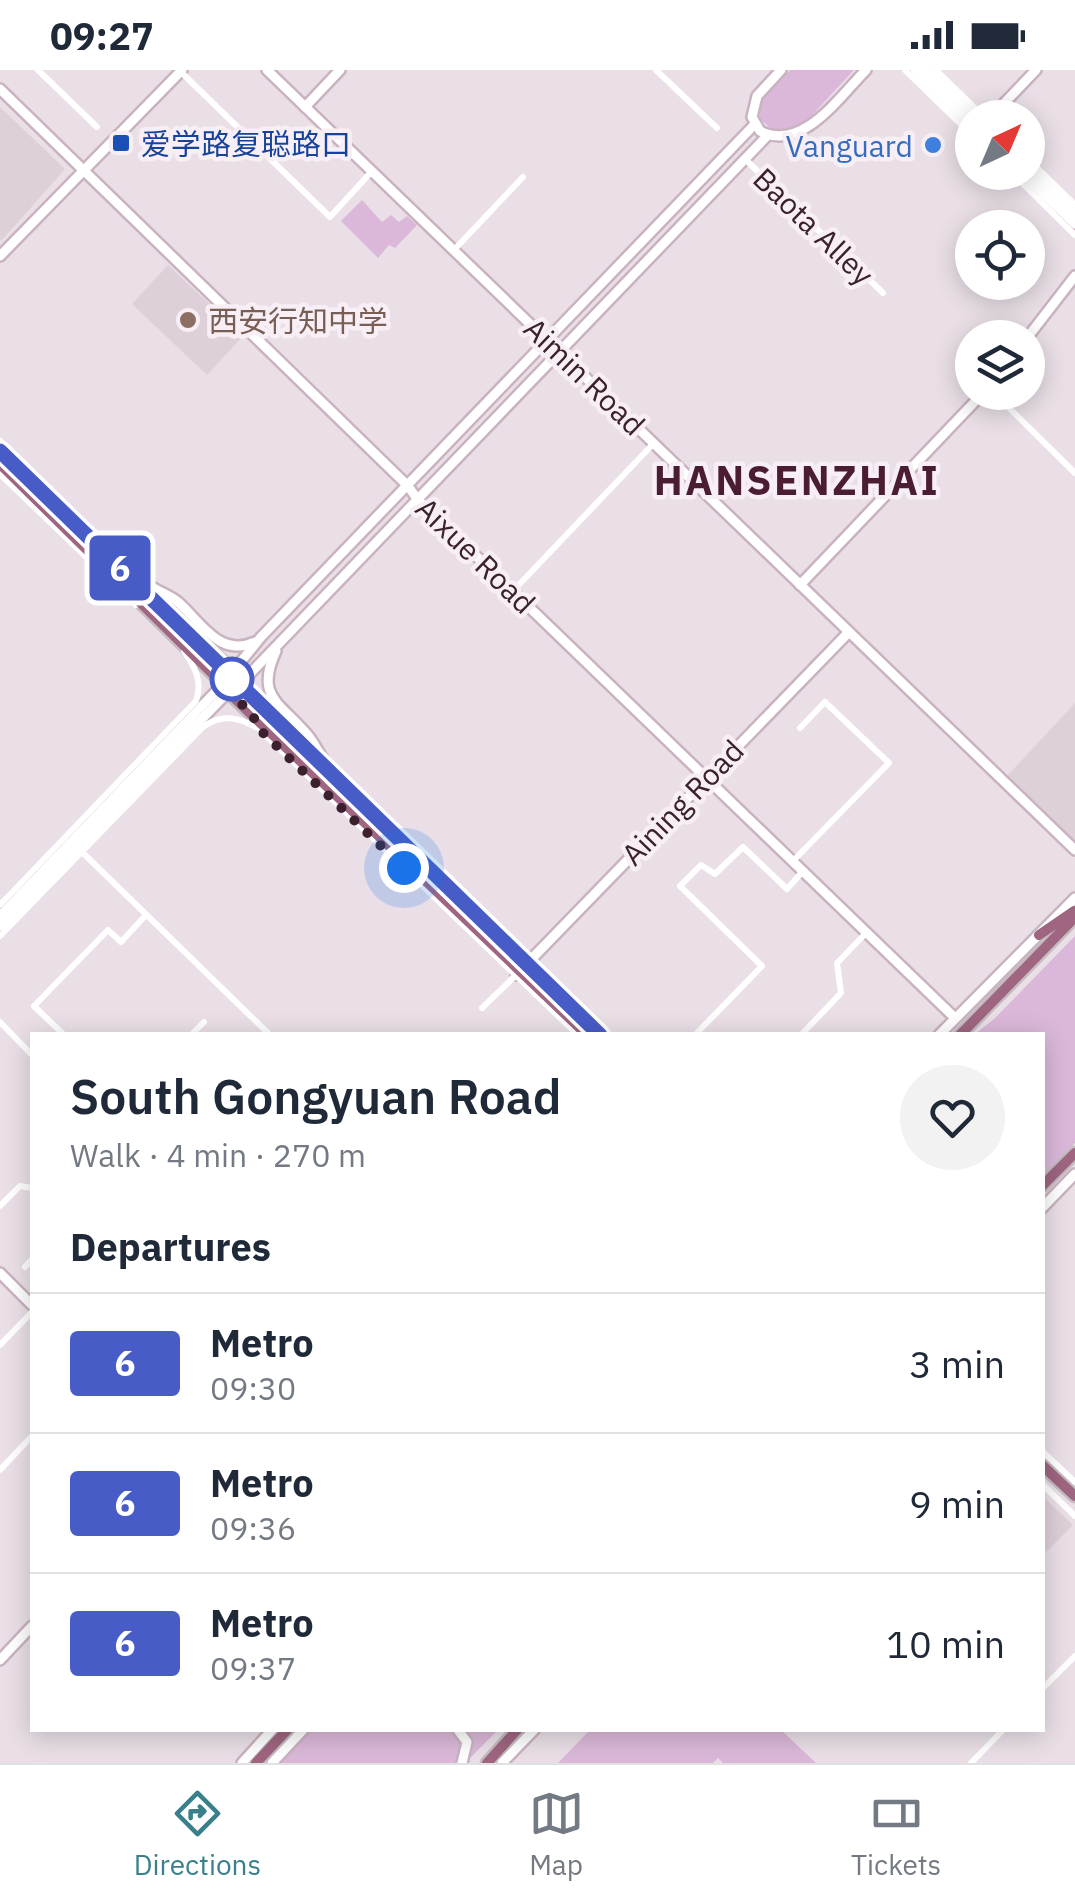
<!DOCTYPE html>
<html lang="en">
<head>
<meta charset="utf-8">
<style>
  body { margin:0; font-family:"IBM Plex Sans","Noto Sans SC",sans-serif; background:#f2f2f3; color:#1f2937; height:100vh; display:flex; flex-direction:column; font-size:38px; white-space:nowrap }
  * { box-sizing:border-box; margin:0 }
  p { font-size:32px; color:#747a83 }
  .icon { flex:none; width:55px; height:55px; fill:none; stroke:currentColor; stroke-width:2; stroke-linecap:round; stroke-linejoin:round }
  .map { position:relative; flex:1; overflow:hidden }
  .panel { position:absolute; left:30px; top:962px; width:1015px; height:700px; display:flex; flex-direction:column; background:#fff; border-radius:0px; box-shadow:0 5px 25px #0003 }
  .panel>* { flex:none }
  .badge { padding:0 20px; border-radius:8px; font-size:35px; line-height:65px }
  .needle { width:65px; rotate:44deg }
  .fabs { position:absolute; left:955px; top:30px; display:grid; gap:20px }
  .fabs a { display:grid; place-items:center; width:90px; height:90px; border-radius:50%; background:#fff; box-shadow:0 5px 25px #0003; font-size:50px }
  .you { position:absolute; width:50px; height:50px; margin:-25px; border:8px solid #fff; border-radius:50%; background:#1a73e8; box-shadow:0 0 0 15px #1a73e833 }
  .map>.badge { position:absolute; translate:-50% -50%; box-shadow:0 0 0 5px #fff }
  h2 { padding:0 40px; font-size:38px; line-height:90px }
  .round { display:grid; place-items:center; flex:none; width:105px; height:105px; border-radius:52px; background:#f2f2f3 }
  .head { display:flex; align-items:center; justify-content:space-between; height:170px; padding:0 40px }
  h1 { font-size:48px; font-weight:600; line-height:75px }
  ul { padding:0; list-style:none }
  li { display:flex; align-items:center; gap:30px; height:140px; padding:0 40px; border-top:2px solid #e0e1e3 }
  li div { flex:1 }
  li b { display:block; font-size:38px }
  li em { font-style:normal }
  li .badge { min-width:110px; font-weight:700; text-align:center }
  .status { display:flex; justify-content:space-between; align-items:center; height:70px; padding:0 50px; background:#fff; direction:ltr }
  .status svg { height:28px; fill:currentColor }
  .tabs { display:flex; justify-content:space-around; align-items:center; height:140px; border-top:2px solid #e0e1e3; background:#fff; font-size:28px; color:#747a83 }
  .tabs a { display:grid; justify-items:center; gap:5px }
  .tabs .active { color:#39808a }
  .map>svg:first-child { display:block }
</style>
</head>
<body>
<div class="status"><b>09:27</b><svg viewBox="0 0 49 12"><path d="M0 12V9h3v3zM5 12V6h3v6zM10 12V3h3v9zM15 12V0h3v12zM26 1h20v11H26zM47 4h2v5h-2z"/></svg></div>
<div class="map">
<svg width="1075" height="1693" viewBox="0 0 1075 1693">
  <rect width="100%" height="100%" fill="#eadfe7"/>
  <g fill="#ded0d9">
    <polygon points="0,37 65,99 1,171 0,169"/>
    <polygon points="168,195 243,266 207,305 132,234"/>
    <polygon points="1075,633 1075,773 1007,706"/>
    <polygon points="1042,1426 1073,1455 1043,1485 1042,1485"/>
  </g>
  <g fill="#dbb8d9">
    <polygon points="790,0 854,0 803,55 796,59 774,61 760,49 760,31"/>
    <polygon points="362,130 382,152 391,145 399,152 407,146 417,155 395,178 389,175 378,188 341,151"/>
    <polygon points="1075,866 1075,1073 1043,1106 1042,965 974,965 995,948"/>
    <polygon points="301,1660 498,1660 465,1693 269,1693"/>
    <polygon points="590,1660 781,1660 816,1693 723,1693 718,1688 713,1693 558,1693"/>
  </g>
  <g fill="none" stroke-linecap="round" stroke-linejoin="round">
    <g stroke="#cab3c0" stroke-width="14">
      <g id="secondary">
        <polyline points="267,0 1075,780"/>
        <path d="M781,0L757,26L752,47L760,61C802,83 840,26 866,0"/>
        <polyline points="915,0 972,55"/>
        <polyline points="926,0 975,48"/>
        <polyline points="0,19 408,416 418,430 955,948"/>
        <polyline points="305,37 340,0"/>
        <polyline points="990,48 1036,0"/>
        <polyline points="1028,98 1075,144"/>
        <polyline points="1021,102 1075,154"/>
        <polyline points="0,186 182,0"/>
        <polyline points="1027,268 1075,206"/>
        <path d="M144,511C154,521 167,523 178,532C201,552 219,588 255,572"/>
        <polyline points="800,515 984,322"/>
        <path d="M276,581C255,626 279,632 305,662C313,670 317,680 323,689"/>
        <polyline points="0,846 223,614 261,567 755,54"/>
        <polyline points="0,856 228,622 241,613 768,65"/>
        <polyline points="516,905 849,562"/>
        <polyline points="939,965 1075,828"/>
        <polyline points="1042,1138 1075,1104"/>
        <polyline points="0,1203 32,1235"/>
        <polyline points="0,1590 32,1556"/>
        <polyline points="458,1660 467,1672 462,1693"/>
        <polyline points="242,1693 272,1660"/>
        <polyline points="272,1693 303,1660"/>
        <polyline points="502,1693 534,1660"/>
      </g>
    </g>
    <g stroke="#c4bcc0" stroke-width="15">
      <g id="primary">
        <polyline points="0,384 232,600 241,613 362,730 388,762 601,965"/>
        <polyline points="0,394 223,614 228,622 587,965"/>
        <polyline points="1039,865 1074,841"/>
        <polyline points="960,965 1075,847"/>
        <polyline points="1042,1116 1075,1083"/>
        <polyline points="1042,1395 1075,1426"/>
        <polyline points="256,1693 287,1660"/>
        <polyline points="487,1693 517,1660"/>
      </g>
    </g>
    <g stroke="#fff" stroke-width="6">
      <polyline points="38,0 97,57"/>
      <polyline points="656,0 717,58"/>
      <polyline points="905,0 972,65"/>
      <polyline points="936,0 985,48"/>
      <polyline points="180,1 330,147 372,101"/>
      <polyline points="745,89 883,223"/>
      <polyline points="1028,89 1075,135"/>
      <polyline points="1011,102 1075,165"/>
      <polyline points="454,180 523,107"/>
      <polyline points="993,322 1075,403"/>
      <polyline points="0,371 145,512"/>
      <polyline points="0,404 136,535"/>
      <polyline points="513,521 654,373"/>
      <polyline points="256,651 259,659 578,965"/>
      <polyline points="376,741 610,965"/>
      <polyline points="81,781 270,965"/>
      <polyline points="793,791 889,693 825,632 800,658"/>
      <path d="M0,835L196,631C203,612 195,597 184,581"/>
      <path d="M0,866L203,657C222,643 239,647 259,659"/>
      <polyline points="482,938 516,905"/>
      <polyline points="0,952 32,985"/>
      <polyline points="64,965 34,936 108,860 121,872 146,845"/>
      <polyline points="191,965 204,952"/>
      <polyline points="695,965 762,896 680,816 701,795 715,804 743,777 787,819 803,801"/>
      <polyline points="801,965 841,923 837,893 867,862"/>
      <polyline points="0,1136 20,1116 32,1118"/>
      <polyline points="25,1197 32,1189"/>
      <polyline points="0,1275 32,1242"/>
      <polyline points="1042,1381 1075,1412"/>
      <polyline points="0,1400 32,1366"/>
      <polyline points="1042,1414 1075,1446"/>
      <polyline points="1042,1619 1075,1586"/>
      <polyline points="971,1693 1003,1660"/>
    </g>
    <use href="#secondary" stroke="#fff" stroke-width="9"/>
    <use href="#primary" stroke="#9f6581" stroke-width="10"/>
  </g>
  <g fill="none" stroke-linecap="round" stroke-linejoin="round">
    <g stroke="#fff" stroke-width="22">
      <polyline id="line" points="0,381 600,965"/>
    </g>
    <use href="#line" stroke="#485cc7" stroke-width="15"/>
    <polyline stroke="#3a212d" stroke-width="10" stroke-dasharray="0 18" points="232,609 232,600 223,614 253,646 259,659 404,798"/>
  </g>
  <rect fill="#1a4fb4" stroke="#f7eff5" stroke-width="4" x="111" y="63" width="20" height="20" rx="5"/>
  <circle fill="#3f7fe0" stroke="#f7eff5" stroke-width="4" cx="933" cy="75" r="10"/>
  <circle fill="#8d6e63" stroke="#f7eff5" stroke-width="4" cx="188" cy="250" r="10"/>
  <circle fill="#fff" stroke="#485cc7" stroke-width="5" cx="232" cy="609" r="20"/>
  <g text-anchor="middle" dominant-baseline="central" stroke-width="9" stroke-linejoin="round" paint-order="stroke">
    <g font-size="30" fill="#164399" stroke="#f7eff5" text-anchor="start">
      <text x="141" y="73">爱学路复聪路口</text>
    </g>
    <g font-size="30" fill="#366cbe" stroke="#f7eff5" text-anchor="end">
      <text x="913" y="75">Vanguard</text>
    </g>
    <g font-size="30" fill="#3a212d" stroke="#f7eff5">
      <text transform="translate(814 156) rotate(44)">Baota Alley</text>
      <text transform="translate(585 306) rotate(44)">Aimin Road</text>
      <text transform="translate(476 485) rotate(44)">Aixue Road</text>
      <text transform="translate(682 732) rotate(-46)">Aining Road</text>
    </g>
    <g font-size="30" fill="#785e54" stroke="#f7eff5" text-anchor="start">
      <text x="208" y="250">西安行知中学</text>
    </g>
    <g font-size="40" font-weight="bold" letter-spacing="2.5" fill="#4b1d33" stroke="#f7eff5">
      <text x="797" y="410">HANSENZHAI</text>
    </g>
  </g>
</svg>
<div class="fabs">
<a><svg class="needle" viewBox="-14 -14 28 28"><path d="M0-13l5 13h-10z" fill="#e53935"/><path d="M0 13l5-13h-10z" fill="#747a83"/></svg></a>
<a><svg class="icon" aria-label="locate" viewBox="0 0 24 24"><circle cx="12" cy="12" r="6"/><path d="M12 2v4M12 18v4M2 12h4M18 12h4"/></svg></a>
<a><svg class="icon" aria-label="layers" viewBox="0 0 24 24"><path d="M12 4l9 5-9 5-9-5zM3 14l9 5 9-5"/></svg></a>
</div>
<div class="you" style="left:404px;top:798px"></div>
<b class="badge" style="left:120px;top:498px;background:#485cc7;color:#fff">6</b>
<section class="panel">
<div class="head"><div><h1>South Gongyuan Road</h1><p>Walk · 4 min · 270 m</p></div><a class="round"><svg class="icon" aria-label="heart" viewBox="0 0 24 24"><path d="M12 20l-8-8c-3-5 5-10 8-4 3-6 11-1 8 4z"/></svg></a></div>
<h2>Departures</h2>
<ul>
<li><span class="badge" style="background:#485cc7;color:#fff">6</span><div><b>Metro</b><p>09:30</p></div><em>3 min</em></li>
<li><span class="badge" style="background:#485cc7;color:#fff">6</span><div><b>Metro</b><p>09:36</p></div><em>9 min</em></li>
<li><span class="badge" style="background:#485cc7;color:#fff">6</span><div><b>Metro</b><p>09:37</p></div><em>10 min</em></li>
</ul>
</section>
</div>
<nav class="tabs">
<a class="active"><svg class="icon" aria-label="directions" viewBox="0 0 24 24"><path d="M12 3l9 9-9 9-9-9zM9 14v-3h6M13 9l2 2-2 2"/></svg>Directions</a>
<a><svg class="icon" aria-label="map" viewBox="0 0 24 24"><path d="M3 6l6-2 6 2 6-2v14l-6 2-6-2-6 2zM9 4v14M15 6v14"/></svg>Map</a>
<a><svg class="icon" aria-label="tickets" viewBox="0 0 24 24"><path d="M3 7h18v10H3zM15 7v10"/></svg>Tickets</a>
</nav>
</body>
</html>
